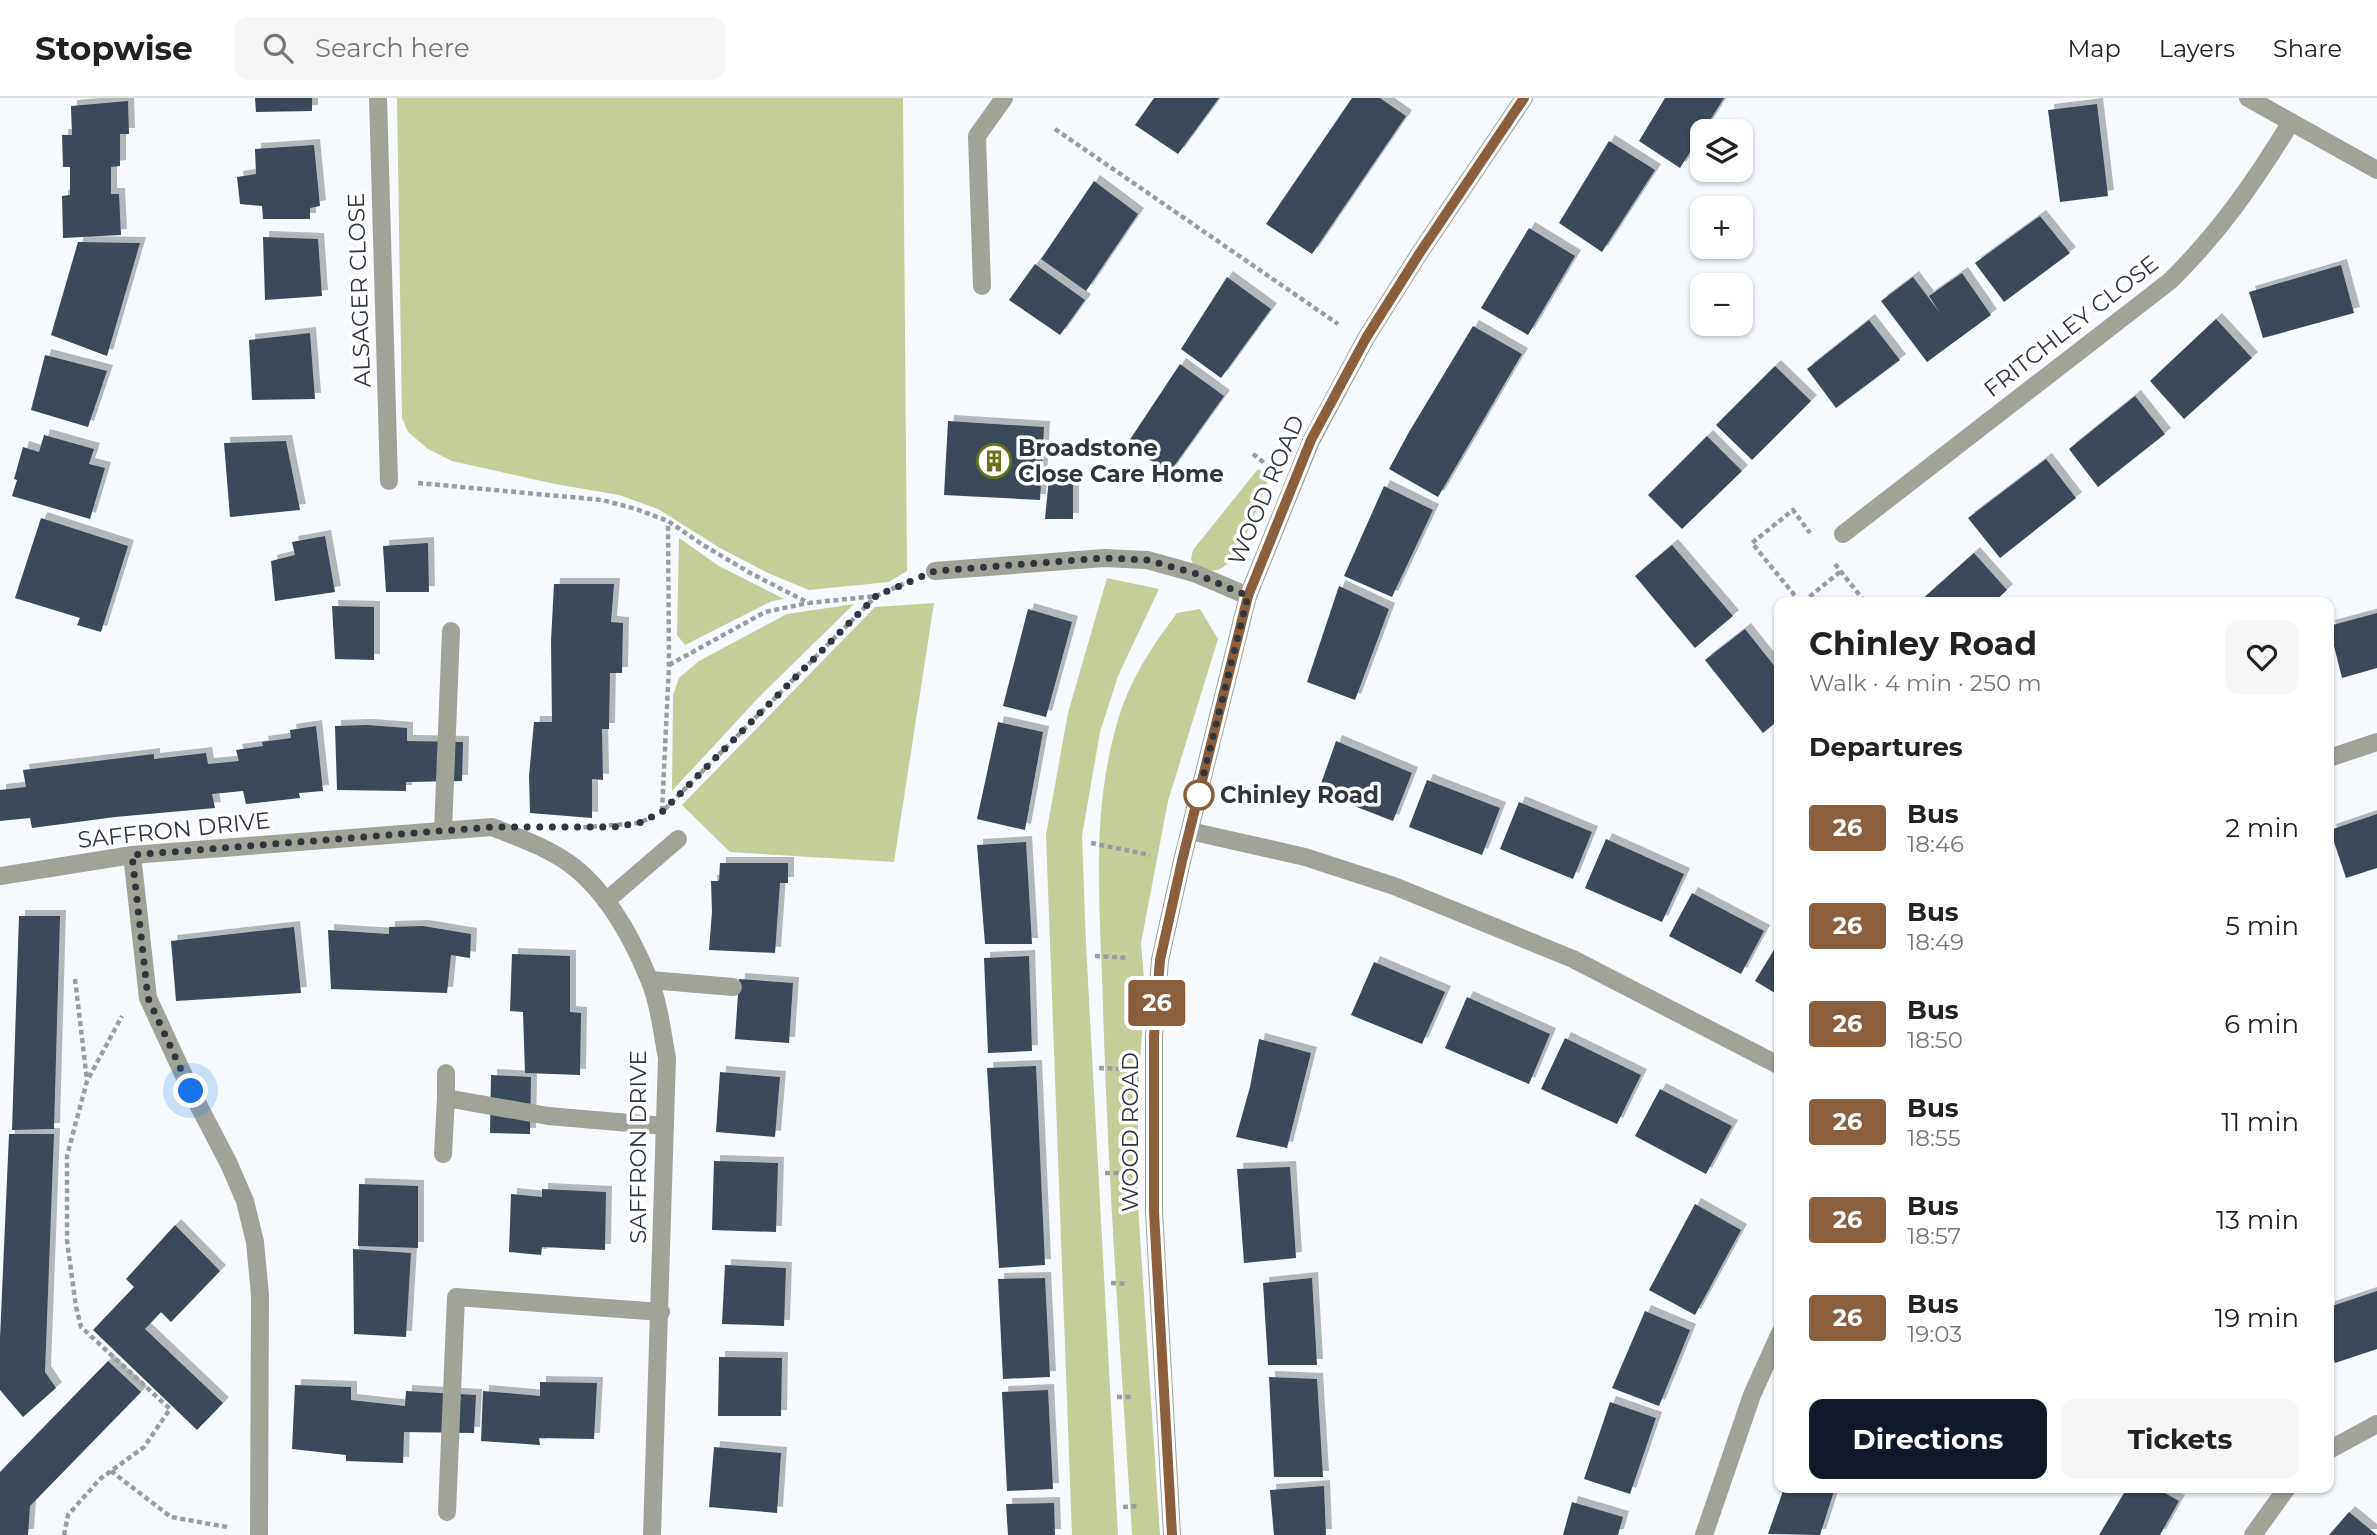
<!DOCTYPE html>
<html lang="en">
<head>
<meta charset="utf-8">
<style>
  body { margin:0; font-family:Montserrat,sans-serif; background:#f6f6f6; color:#222; height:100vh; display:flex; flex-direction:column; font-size:26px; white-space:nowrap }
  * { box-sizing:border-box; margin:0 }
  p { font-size:23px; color:#767676 }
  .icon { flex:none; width:38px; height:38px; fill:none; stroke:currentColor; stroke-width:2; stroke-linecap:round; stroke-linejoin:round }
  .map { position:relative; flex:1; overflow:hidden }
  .details { position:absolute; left:1774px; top:499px; width:560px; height:896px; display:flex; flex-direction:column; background:#fff; border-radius:14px; box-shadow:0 2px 5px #0004 }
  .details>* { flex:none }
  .badge { padding:0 14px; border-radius:5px; font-size:24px; line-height:46px }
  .buttons { position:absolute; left:1690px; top:21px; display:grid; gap:14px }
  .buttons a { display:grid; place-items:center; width:63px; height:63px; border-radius:14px; background:#fff; box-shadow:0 2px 5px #0004; font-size:35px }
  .you { position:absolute; width:35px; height:35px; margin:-18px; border:5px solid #fff; border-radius:50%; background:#1a73e8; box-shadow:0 0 0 10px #1a73e833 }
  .map>.badge { position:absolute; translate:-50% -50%; box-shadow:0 0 0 4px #fff }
  h2 { padding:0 35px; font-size:26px; line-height:63px }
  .round { display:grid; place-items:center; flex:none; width:74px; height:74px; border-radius:14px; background:#f6f6f6 }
  .summary { display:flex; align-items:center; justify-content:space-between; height:119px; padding:0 35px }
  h1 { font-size:33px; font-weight:700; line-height:52px }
  .action { display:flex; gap:14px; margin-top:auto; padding:14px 35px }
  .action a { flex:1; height:80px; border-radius:14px; background:#111827; color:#fff; font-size:28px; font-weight:700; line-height:80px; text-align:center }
  .action a+a { background:#f6f6f6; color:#222 }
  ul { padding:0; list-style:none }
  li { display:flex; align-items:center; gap:21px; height:98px; padding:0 35px }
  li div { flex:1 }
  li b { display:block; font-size:26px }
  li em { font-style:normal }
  li .badge { min-width:77px; font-weight:700; text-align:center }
  header { display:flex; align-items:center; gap:42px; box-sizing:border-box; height:98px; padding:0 35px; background:#fff; border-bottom:2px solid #e0e0e0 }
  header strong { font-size:33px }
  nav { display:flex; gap:38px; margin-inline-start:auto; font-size:24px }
  .search { width:490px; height:63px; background:#f6f6f6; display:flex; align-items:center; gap:18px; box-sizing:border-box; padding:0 24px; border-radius:14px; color:#767676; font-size:26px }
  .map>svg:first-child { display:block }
</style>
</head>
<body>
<header>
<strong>Stopwise</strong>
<div class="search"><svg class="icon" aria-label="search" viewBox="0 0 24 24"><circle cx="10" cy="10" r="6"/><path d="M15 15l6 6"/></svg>Search here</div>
<nav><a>Map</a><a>Layers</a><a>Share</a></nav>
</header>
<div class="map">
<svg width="2377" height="1437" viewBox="0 0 2377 1437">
  <defs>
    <filter id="shadow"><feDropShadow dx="6" dy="-6" stdDeviation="0" flood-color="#0004"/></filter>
  </defs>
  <rect width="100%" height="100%" fill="#f6f9fd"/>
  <g fill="#c5cd99">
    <polygon points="397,0 903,0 907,473 889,484 809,492 768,475 720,450 658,411 619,397 555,386 452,363 428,351 408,334 402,320"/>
    <path d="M1258,371L1269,380C1260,401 1241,462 1220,471C1212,475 1202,471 1194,468L1191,461L1193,452Z"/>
    <polygon points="679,440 719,468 784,501 772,503 685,547 677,537"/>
    <polygon points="1107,480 1159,491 1118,578 1100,634 1082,738 1086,846 1118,1437 1072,1437 1046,737 1068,615"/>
    <polygon points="934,505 894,764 730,754 682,707 875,509"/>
    <polygon points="854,506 758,600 672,693 673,597 679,580 699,563 787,516"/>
    <path d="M1200,511L1218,541L1168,703L1141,845L1145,893L1139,978L1137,1093L1160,1437H1132C1121,1261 1108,1085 1103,909C1101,822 1091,731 1112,645C1124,591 1145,558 1177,515Z"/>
  </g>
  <g fill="#3b4859" filter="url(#shadow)">
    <polygon points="255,0 312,0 312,13 256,14"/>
    <polygon points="1154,0 1219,0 1178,56 1135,27"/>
    <polygon points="1352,0 1380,0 1406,18 1312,156 1266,126"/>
    <polygon points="1665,0 1724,0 1680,70 1639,43"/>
    <polygon points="128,3 129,36 120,36 120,68 111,69 111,96 119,96 121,137 63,140 62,98 70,97 70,69 63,69 62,37 72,37 71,8"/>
    <polygon points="2097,6 2108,98 2060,104 2048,12"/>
    <polygon points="1609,43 1655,72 1602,154 1559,125"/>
    <polygon points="314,47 320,108 310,110 310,121 263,121 262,108 240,106 237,79 256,76 255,51"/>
    <polygon points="1094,83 1138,116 1086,193 1041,161"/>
    <polygon points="2040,118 2070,155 2004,204 1975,165"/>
    <polygon points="1529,130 1575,158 1528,237 1481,210"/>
    <polygon points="263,139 318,141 322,198 265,202"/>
    <polygon points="78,144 140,145 107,258 51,237"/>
    <polygon points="1035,166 1085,202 1060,237 1009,202"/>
    <polygon points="2341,167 2354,215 2263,240 2249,194"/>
    <polygon points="1962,175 1991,217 1927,264 1881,203 1913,179 1940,215 1929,198"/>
    <polygon points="1227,179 1271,211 1221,280 1181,251"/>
    <polygon points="2216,221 2252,260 2184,321 2150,283"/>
    <polygon points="1869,222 1900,262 1836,310 1807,271"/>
    <polygon points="1473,228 1522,256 1438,399 1389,371 1409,334"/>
    <polygon points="310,235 315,301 252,302 249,242"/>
    <polygon points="45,257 107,273 88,329 31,312"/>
    <polygon points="1180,266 1224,298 1169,375 1127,346"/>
    <polygon points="1775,268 1811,303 1752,362 1716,327"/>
    <polygon points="2135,298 2165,336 2098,389 2069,351"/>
    <polygon points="948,323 1044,329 1040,402 944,397"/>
    <polygon points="44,337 94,351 89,366 105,370 90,421 12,398 17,382 14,381 23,349 39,354"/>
    <polygon points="1707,338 1742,373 1682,431 1648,397"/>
    <polygon points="286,343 300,412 230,419 224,345"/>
    <polygon points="2046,361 2076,400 2000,460 1968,420"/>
    <polygon points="1049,380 1073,381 1073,421 1045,421"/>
    <polygon points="1384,388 1433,412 1392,499 1344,478"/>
    <polygon points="41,420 128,448 101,534 77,527 80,520 15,500"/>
    <polygon points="325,438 335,494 275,503 271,463 295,457 292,444"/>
    <polygon points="428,445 429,494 386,494 383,448"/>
    <polygon points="1672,447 1733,518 1695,550 1635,478"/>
    <polygon points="1974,455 2007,492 1994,504 1919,504"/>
    <polygon points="554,486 614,486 611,524 623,525 622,575 610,575 609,631 602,631 603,682 592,681 592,720 530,715 529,678 534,624 552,624 551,543"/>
    <polygon points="1339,488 1389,511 1355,602 1307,584"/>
    <polygon points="332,508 374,509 374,562 335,561"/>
    <polygon points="1028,511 1072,524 1046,619 1003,608"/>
    <polygon points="2377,515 2377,570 2342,580 2329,528"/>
    <polygon points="1745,531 1780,575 1780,621 1763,635 1705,562"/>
    <polygon points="998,624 1043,634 1025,732 977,721"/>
    <polygon points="367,627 407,630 407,643 463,644 462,683 406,684 406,693 337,692 335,628"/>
    <polygon points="316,628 323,693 299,695 300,700 246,706 243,693 212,696 215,710 115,719 32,730 30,720 0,723 0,692 26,689 23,672 154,656 154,661 206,655 208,666 239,663 236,652 263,648 262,644 291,640 290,632"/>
    <polygon points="1336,643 1412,675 1393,723 1318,694"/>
    <polygon points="1427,682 1500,710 1482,757 1409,729"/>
    <polygon points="1519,704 1592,734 1573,781 1500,751"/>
    <polygon points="2377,716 2377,770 2346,780 2330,732"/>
    <polygon points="1606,741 1684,776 1662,824 1585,790"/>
    <polygon points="1026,744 1032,846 985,846 977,747"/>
    <polygon points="720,765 788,765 788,785 780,785 775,855 709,852 712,814 711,783 719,783"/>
    <polygon points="1692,795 1764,833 1741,876 1669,838"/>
    <polygon points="19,818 60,818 54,1031 12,1032"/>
    <polygon points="423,828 471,836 470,860 451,857 447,895 331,891 328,832 389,836 389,829"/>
    <polygon points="294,829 301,895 176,903 171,843"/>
    <polygon points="1780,842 1780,898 1755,883"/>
    <polygon points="512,856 570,858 570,914 581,915 580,977 525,975 523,914 510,913"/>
    <polygon points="1029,858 1032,953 988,955 984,860"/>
    <polygon points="1374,864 1445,894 1422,946 1351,917"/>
    <polygon points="739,881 793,885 789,945 735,941"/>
    <polygon points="1467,899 1550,936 1529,986 1445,950"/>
    <polygon points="1565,940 1641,977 1617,1026 1541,991"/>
    <polygon points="1259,941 1311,955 1287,1050 1236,1039 1250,989"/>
    <polygon points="1036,968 1045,1167 999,1170 987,970"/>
    <polygon points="720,974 780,979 775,1039 716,1034"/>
    <polygon points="491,977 531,979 530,1036 490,1035"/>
    <polygon points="1660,991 1732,1028 1706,1076 1635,1038"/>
    <polygon points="9,1036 54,1036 45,1274 56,1290 23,1319 0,1292 0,1240"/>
    <polygon points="714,1063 778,1065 776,1134 712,1132"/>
    <polygon points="1290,1069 1296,1160 1244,1165 1237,1071"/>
    <polygon points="359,1086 418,1088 418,1150 358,1148"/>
    <polygon points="542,1091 606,1094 605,1152 542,1149 541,1157 509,1154 511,1096 542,1099"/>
    <polygon points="1695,1106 1741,1132 1695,1217 1649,1192"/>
    <polygon points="175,1127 220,1173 171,1224 161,1214 145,1231 223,1305 197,1332 93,1232 134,1189 126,1181"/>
    <polygon points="353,1151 411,1155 406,1239 354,1236"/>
    <polygon points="725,1167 786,1170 784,1228 722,1226"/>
    <polygon points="1045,1180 1050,1279 1003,1281 998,1181"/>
    <polygon points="1312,1180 1317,1267 1268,1267 1263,1185"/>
    <polygon points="2377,1193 2377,1251 2335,1265 2329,1249 2329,1209"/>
    <polygon points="1645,1213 1690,1232 1659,1308 1612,1290"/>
    <polygon points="719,1259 782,1260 781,1318 718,1318"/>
    <polygon points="108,1263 141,1294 30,1408 28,1437 0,1437 0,1374"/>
    <polygon points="1269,1279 1317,1281 1323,1379 1274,1379"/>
    <polygon points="540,1284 597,1285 594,1341 539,1340 540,1347 481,1343 483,1293 540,1298"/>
    <polygon points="295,1287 351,1289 351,1302 405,1308 406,1293 476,1297 474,1335 404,1334 403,1365 346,1363 346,1357 292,1351"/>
    <polygon points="1048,1292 1053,1391 1007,1393 1002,1294"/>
    <polygon points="1610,1304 1656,1320 1630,1396 1584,1381"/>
    <polygon points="714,1349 781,1355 777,1415 709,1409"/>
    <polygon points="1324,1388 1326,1437 1274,1437 1270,1392"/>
    <polygon points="1784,1390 1835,1390 1820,1437 1768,1436"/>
    <polygon points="2127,1390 2156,1390 2179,1403 2160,1437 2099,1437"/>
    <polygon points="1572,1404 1623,1419 1618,1437 1563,1437"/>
    <polygon points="1054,1405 1055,1437 1008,1437 1006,1406"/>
    <polygon points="2349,1414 2377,1437 2329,1437"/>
  </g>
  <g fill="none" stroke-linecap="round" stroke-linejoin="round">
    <g stroke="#989da2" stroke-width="4.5" stroke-dasharray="5 3.5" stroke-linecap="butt">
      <polyline points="1055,31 1338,226"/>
      <polyline points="1253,356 1267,367"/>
      <polyline points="418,385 602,402 636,411 668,423 703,447 752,476 809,505 876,498 908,484"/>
      <polyline points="1835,466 1865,504"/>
      <polyline points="1800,504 1752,445 1793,412 1810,435"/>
      <polyline points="1803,504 1841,473"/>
      <polyline points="669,567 765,514 808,505"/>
      <polyline points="665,711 876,498"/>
      <polyline points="662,713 669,567 668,424"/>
      <polyline points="575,730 639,725 652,719"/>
      <polyline points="1091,745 1150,757"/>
      <polyline points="1095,858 1128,860"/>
      <polyline points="75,881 87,982"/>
      <polyline points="1099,970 1122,971"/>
      <polyline points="1105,1075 1121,1075"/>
      <polyline points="1111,1185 1128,1186"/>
      <polyline points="1117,1299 1134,1299"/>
      <polyline points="111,1373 171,1419 227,1429"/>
      <polyline points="1123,1409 1138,1408"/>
      <polyline points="64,1437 68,1417 100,1381 144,1349 170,1311 81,1229 76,1209 67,1143 67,1058 87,983 122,918"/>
    </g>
    <g stroke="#a1a399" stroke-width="18">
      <polyline points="378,0 389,383"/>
      <polyline points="2248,0 2377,72"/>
      <polyline points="982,188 977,38 1004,0"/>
      <path d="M1843,436L2170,183C2219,135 2256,82 2291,24"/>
      <polyline points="935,473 1104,460 1147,462 1194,475 1248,498"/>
      <polyline points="2329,660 2377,644"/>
      <polyline points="443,733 451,533"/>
      <polyline points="1190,733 1305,759 1394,788 1573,861 1780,968"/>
      <polyline points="132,757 148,900 191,993 229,1066 245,1103 255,1144 260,1197 259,1437"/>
      <path d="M0,778L132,757L492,729C520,740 549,750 574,769C608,796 633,842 649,881C659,905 662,934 667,960L652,1437"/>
      <polyline points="606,803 678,741"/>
      <polyline points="650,882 733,889"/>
      <polyline points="446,1000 446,975"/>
      <polyline points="443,1056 446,1000 548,1018 665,1028"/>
      <polyline points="2329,1352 2377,1326"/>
      <polyline points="447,1414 456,1199 661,1214"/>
      <polyline points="1172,1437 1154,1114 1154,938 1160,862 1182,763 1248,498 1311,343 1366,240 1419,156 1524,0"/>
      <polyline points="1704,1437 1752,1297 1780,1235"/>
      <polyline points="2253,1437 2287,1390"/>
    </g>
  </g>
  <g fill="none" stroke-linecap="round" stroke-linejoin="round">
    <g stroke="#fff" stroke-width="16">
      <polyline id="line" points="1172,1437 1154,1114 1154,938 1160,862 1182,763 1248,498 1311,342 1366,240 1419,156 1524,0"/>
    </g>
    <use href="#line" stroke="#8b5e3c" stroke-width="10"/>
    <polyline stroke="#30363e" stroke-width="7" stroke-dasharray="0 12.6" points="191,993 148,900 132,757 492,729 613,729 639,725 662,714 876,498 935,473 1104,460 1147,462 1194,475 1248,498 1196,707 1199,697"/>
  </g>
  <defs>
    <g id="building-ring" transform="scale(1.75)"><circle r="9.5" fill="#fff" stroke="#687119" stroke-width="1.5"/><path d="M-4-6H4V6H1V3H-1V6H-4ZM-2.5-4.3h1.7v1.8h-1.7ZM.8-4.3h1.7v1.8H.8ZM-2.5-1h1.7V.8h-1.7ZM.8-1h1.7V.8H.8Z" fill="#687119"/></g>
  </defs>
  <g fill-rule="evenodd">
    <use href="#building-ring" x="994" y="363"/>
  </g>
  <circle fill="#fff" stroke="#8b5e3c" stroke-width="3.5" cx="1199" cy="697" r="14"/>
  <g text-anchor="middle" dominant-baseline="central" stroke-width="7" stroke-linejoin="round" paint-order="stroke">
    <g font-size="23" fill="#30363e" stroke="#fff">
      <text transform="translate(359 192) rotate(-92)">ALSAGER CLOSE</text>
      <text transform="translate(2071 228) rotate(-38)">FRITCHLEY CLOSE</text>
      <text transform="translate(1266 392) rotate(-67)">WOOD ROAD</text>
      <text transform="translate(174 732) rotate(-6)">SAFFRON DRIVE</text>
      <text transform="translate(1130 1034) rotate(-90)">WOOD ROAD</text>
      <text transform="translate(638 1049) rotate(-90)">SAFFRON DRIVE</text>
    </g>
    <g font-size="23" font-weight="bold" fill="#30363e" stroke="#fff" text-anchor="start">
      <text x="1018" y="350">Broadstone<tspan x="1018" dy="26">Close Care Home</tspan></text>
    </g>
    <g font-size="23" font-weight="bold" fill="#30363e" stroke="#fff" text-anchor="start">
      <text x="1220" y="697">Chinley Road</text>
    </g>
  </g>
</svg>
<div class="buttons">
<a><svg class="icon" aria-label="layers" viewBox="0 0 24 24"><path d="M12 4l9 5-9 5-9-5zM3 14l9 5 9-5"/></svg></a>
<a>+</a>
<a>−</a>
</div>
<div class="you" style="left:191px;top:993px"></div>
<b class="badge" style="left:1157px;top:905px;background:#8b5e3c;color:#fff">26</b>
<section class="details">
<div class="summary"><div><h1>Chinley Road</h1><p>Walk · 4 min · 250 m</p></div><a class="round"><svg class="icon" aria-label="heart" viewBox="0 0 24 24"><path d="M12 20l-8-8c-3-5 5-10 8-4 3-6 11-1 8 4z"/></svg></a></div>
<h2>Departures</h2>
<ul>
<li><span class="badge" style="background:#8b5e3c;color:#fff">26</span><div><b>Bus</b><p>18:46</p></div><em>2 min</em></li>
<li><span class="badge" style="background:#8b5e3c;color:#fff">26</span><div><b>Bus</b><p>18:49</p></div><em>5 min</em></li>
<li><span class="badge" style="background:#8b5e3c;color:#fff">26</span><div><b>Bus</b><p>18:50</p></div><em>6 min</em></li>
<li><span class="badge" style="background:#8b5e3c;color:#fff">26</span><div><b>Bus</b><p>18:55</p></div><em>11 min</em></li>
<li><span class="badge" style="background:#8b5e3c;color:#fff">26</span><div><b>Bus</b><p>18:57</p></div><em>13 min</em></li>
<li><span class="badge" style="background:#8b5e3c;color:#fff">26</span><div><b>Bus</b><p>19:03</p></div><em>19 min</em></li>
</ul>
<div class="action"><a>Directions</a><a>Tickets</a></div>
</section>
</div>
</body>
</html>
